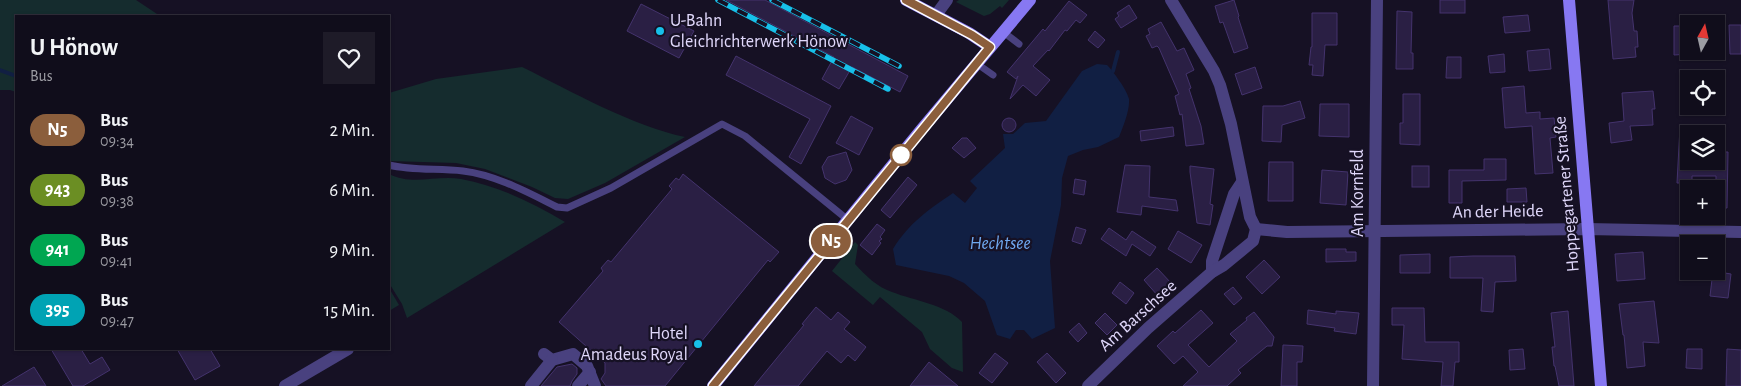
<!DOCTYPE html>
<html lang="de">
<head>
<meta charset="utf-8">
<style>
  body { margin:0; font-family:"Alegreya Sans",sans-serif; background:#1e1b28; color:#f1f3f6; height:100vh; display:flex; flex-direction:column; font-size:19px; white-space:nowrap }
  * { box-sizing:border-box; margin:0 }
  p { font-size:16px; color:#9c9ca3 }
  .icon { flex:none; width:28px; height:28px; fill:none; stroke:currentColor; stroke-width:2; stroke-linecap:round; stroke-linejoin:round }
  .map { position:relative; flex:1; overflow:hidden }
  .panel { position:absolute; left:15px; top:15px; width:375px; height:335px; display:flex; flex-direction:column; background:#100d1b; border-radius:0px; box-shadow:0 1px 4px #0004,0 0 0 1px #302d3a }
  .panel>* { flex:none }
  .badge { padding:0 10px; border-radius:16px; font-size:18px; line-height:32px }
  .needle { width:32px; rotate:8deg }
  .controls { position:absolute; left:1680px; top:15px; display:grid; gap:10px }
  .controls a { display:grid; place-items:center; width:45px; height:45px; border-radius:0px; background:#100d1b; box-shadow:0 1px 4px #0004,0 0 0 1px #302d3a; font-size:25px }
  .map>.badge { position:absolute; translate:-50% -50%; box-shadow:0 0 0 2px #fff }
  .round { display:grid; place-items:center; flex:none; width:52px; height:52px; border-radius:0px; background:#1e1b28 }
  .overview { display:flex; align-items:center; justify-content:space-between; height:85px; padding:0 15px }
  h1 { font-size:24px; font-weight:700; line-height:38px }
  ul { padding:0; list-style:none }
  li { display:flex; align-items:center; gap:15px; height:60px; padding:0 15px }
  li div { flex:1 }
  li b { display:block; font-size:19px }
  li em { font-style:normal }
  li .badge { min-width:55px; font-weight:700; text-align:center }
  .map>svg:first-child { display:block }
</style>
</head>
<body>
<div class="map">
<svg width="1741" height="386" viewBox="0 0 1741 386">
  <rect width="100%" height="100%" fill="#161124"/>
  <g fill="#152c2e">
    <polygon points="0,0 136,0 160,16 16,16 16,92 10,90 0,90"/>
    <polygon points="959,0 1009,0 1002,8 1000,6 990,14 984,16 956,2"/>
    <path d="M522,67C571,91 632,126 685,137L605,183L568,199L555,198L532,187L485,169L456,163L389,161V93L436,79Z"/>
    <path d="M389,174C412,186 436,175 461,179C499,186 533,203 565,222L407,318L402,304L389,283Z"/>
    <path d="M855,242L858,245L855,264C866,276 877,287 892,292C915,301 945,304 962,322L963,372L952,368L930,349L922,332L880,297L873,305L832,271Z"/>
    <polygon points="389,288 399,305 389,311"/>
  </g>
  <path fill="#111f43" d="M1097,64L1107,65C1113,71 1127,90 1129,99C1130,110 1123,127 1119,137L1098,147L1083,150L1068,156L1062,178L1061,205L1050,261L1055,328L1032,339L1024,330H1016L1010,339L997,335L985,301L964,283L949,276L896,265L893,249C909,223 928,210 953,193L965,203L977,188L970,181L1005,148L1003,134H1013L1025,123L1046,121L1082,71Z"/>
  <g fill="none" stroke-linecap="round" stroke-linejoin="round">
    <g stroke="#111f43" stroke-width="4">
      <polyline points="0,70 16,76"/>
      <polyline points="1113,71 1118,52"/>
    </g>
  </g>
  <g fill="#2a1f44" stroke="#44336d">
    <polygon points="726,0 765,0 908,76 900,92 852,67 839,89 822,79 834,57"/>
    <polygon points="1234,0 1239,16 1238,17 1248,48 1234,53 1223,22 1220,23 1215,6"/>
    <rect x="1440" y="0" width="25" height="13"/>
    <polygon points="1608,0 1634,0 1632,13 1634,31 1637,31 1638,47 1635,47 1636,57 1613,59"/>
    <polygon points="1069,1 1087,15 1080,23 1076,20 1067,31 1065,30 1049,51 1048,50 1033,66 1050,80 1036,96 1023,85 1010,99 1018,76 1016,79 1007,72 1043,29 1045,31"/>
    <polygon points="641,4 694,31 679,58 627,31"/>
    <polygon points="1129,5 1137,18 1121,28 1115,19 1119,16 1117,13"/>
    <polygon points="1397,11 1412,12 1411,53 1413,53 1413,69 1396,69"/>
    <polygon points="1312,13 1337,13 1337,45 1325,45 1323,76 1312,75 1313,65 1309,65 1311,47 1312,47"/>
    <polygon points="1528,15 1530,31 1505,33 1503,17"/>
    <polygon points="1161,22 1177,51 1184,48 1194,70 1186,74 1191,88 1189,89 1201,126 1204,144 1186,146 1182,114 1180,115 1175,96 1179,94 1159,48 1157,46 1152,48 1146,36 1150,34 1148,29"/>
    <polygon points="1729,25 1741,25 1741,54 1730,54"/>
    <polygon points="1674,26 1689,26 1689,54 1674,55"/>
    <polygon points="1095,31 1105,40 1098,48 1088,40"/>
    <polygon points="1549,49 1551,69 1529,71 1527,51"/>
    <polygon points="1504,54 1505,72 1490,73 1488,56"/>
    <polygon points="736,56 831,106 801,164 789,157 810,119 726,75"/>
    <polygon points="1447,57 1461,57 1461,78 1446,78"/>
    <polygon points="1255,67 1262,88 1242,95 1235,74"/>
    <polygon points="1524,86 1526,113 1540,112 1540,119 1554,118 1556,137 1550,138 1553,173 1535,174 1532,126 1505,128 1502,88"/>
    <polygon points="1653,91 1655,109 1652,109 1653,125 1630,126 1632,140 1611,143 1609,123 1624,121 1622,93"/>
    <polygon points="1403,94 1420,94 1420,145 1400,144 1400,123 1403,123"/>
    <polygon points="1300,101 1305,118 1282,125 1281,142 1262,141 1263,106 1283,106"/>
    <polygon points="1320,104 1349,104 1349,137 1319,136"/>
    <polygon points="851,116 873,128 859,155 836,143"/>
    <circle cx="1009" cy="125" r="7"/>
    <polygon points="1173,127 1174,136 1141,141 1140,131"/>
    <polygon points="1680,127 1689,127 1689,161 1716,161 1716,152 1728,152 1727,208 1716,208 1716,176 1692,176 1692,183 1677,183"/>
    <polygon points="962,138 967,138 976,148 964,158 952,148"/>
    <polygon points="846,152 852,170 846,180 835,184 825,178 822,167 828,157"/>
    <polygon points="1484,159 1506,159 1506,180 1462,181 1462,203 1449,203 1449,170 1484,170"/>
    <polygon points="1269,162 1293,162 1293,201 1268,201"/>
    <polygon points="1125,165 1150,166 1149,197 1176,200 1178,211 1142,206 1141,215 1117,212"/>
    <polygon points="1190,166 1214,169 1210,204 1213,205 1210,225 1197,223 1190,172"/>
    <rect x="1412" y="166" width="17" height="21"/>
    <polygon points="1322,170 1348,172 1346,205 1320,203"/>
    <polygon points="683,174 779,252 770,262 768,260 665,386 606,386 601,379 605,373 605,363 559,322 603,271 601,268 608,260 611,262 672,189 669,186 676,178 679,180"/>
    <polygon points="908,177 917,185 890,218 881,210"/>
    <polygon points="1075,179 1086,181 1084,195 1073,193"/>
    <polygon points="1526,188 1527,202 1507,202 1507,189"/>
    <polygon points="877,224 885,230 880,237 882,239 879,241 881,243 872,255 860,245"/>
    <polygon points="1076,227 1086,230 1081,244 1072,241"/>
    <polygon points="1109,228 1126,240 1132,231 1156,247 1150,256 1132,244 1126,256 1101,239"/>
    <polygon points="1178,231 1202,245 1191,263 1168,249"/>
    <polygon points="1326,249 1346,249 1346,252 1356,252 1356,261 1326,262"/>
    <polygon points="1643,252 1645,279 1617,281 1615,254"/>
    <polygon points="1430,254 1430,273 1400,273 1400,255"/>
    <polygon points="1473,256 1515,256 1516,281 1495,282 1493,312 1481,311 1483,278 1450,278 1450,257"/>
    <polygon points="1264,260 1280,277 1262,294 1246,277"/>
    <polygon points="1157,268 1172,284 1158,296 1144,280"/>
    <polygon points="1713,271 1731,274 1728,298 1710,296"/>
    <polygon points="1120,282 1134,293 1126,304 1112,293"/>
    <polygon points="1233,287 1242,298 1234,305 1224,294"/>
    <polygon points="1654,301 1659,343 1643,342 1645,366 1627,368 1624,335 1623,335 1619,304"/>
    <polygon points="816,307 831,320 838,312 850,322 844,329 866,347 855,361 848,355 841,363 827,351 798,386 754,386 804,325 802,324"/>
    <polygon points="1392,308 1424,308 1425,342 1459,342 1459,362 1455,362 1453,386 1441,386 1443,362 1402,359 1404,325 1392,325"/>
    <polygon points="1201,310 1213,323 1188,345 1209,367 1237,341 1230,334 1247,320 1246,318 1254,312 1274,337 1272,346 1267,346 1238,370 1241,373 1227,386 1183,386 1198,372 1183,356 1174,364 1157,346 1173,331 1175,333"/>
    <polygon points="1308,310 1336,314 1336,311 1359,313 1356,334 1334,331 1335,328 1307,324"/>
    <polygon points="1568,311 1574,386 1559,386 1555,366 1554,366 1552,347 1555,347 1551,313"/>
    <polygon points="1105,313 1117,325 1107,335 1095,323"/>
    <polygon points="1079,323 1087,333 1078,342 1069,332"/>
    <polygon points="1283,345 1303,346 1302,362 1297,362 1297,386 1281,386"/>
    <polygon points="51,349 81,349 90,364 102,357 110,370 83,386 73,386"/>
    <polygon points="177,349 210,349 220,366 195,380"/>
    <polygon points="1523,349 1525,369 1510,370 1509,350"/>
    <polygon points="1687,349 1702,349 1702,369 1686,368"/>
    <polygon points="1727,349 1741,350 1741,386 1726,386"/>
    <polygon points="995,353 1008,363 992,383 979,373"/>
    <polygon points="1047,353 1066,373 1056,383 1037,362"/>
    <polygon points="929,362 958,386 910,386"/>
    <polygon points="572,364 577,368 577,374 572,381 570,386 541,386 557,367"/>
    <polygon points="34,367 46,386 2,386"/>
  </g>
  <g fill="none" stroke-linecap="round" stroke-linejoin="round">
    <g stroke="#49417f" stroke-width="7">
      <polyline points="1002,31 1019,44"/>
      <polyline points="976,63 993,75"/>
      <path d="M389,165C413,171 438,168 463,171C496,175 527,192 557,207L567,208L611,188L722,124L745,136L848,220"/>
    </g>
    <g stroke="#49417f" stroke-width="12">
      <polyline points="936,15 947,0"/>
      <polyline points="1256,229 1287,232 1587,229 1741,232"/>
      <polyline points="1212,272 1212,261 1234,194 1242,182"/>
      <polyline points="544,354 552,360 573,354 587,366 595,386"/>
      <polyline points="285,386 348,349"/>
      <polyline points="531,386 552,360"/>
      <polyline points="578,386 590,372"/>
      <polyline points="1088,386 1148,328 1212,272 1224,265 1253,241 1256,229 1250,217 1231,124 1220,85 1214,71 1171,0"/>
      <polyline points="1373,386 1377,0"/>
    </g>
    <g stroke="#8778f2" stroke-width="12">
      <polyline points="906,0 969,33 990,47"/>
      <polyline points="1569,0 1601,386"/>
      <polyline points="713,386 921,130 1030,0"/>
    </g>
    <g stroke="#17c0e9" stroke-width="5.5">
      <g id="rail">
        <polyline points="718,0 888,89"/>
        <polyline points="772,0 899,66"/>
      </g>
    </g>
    <use href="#rail" stroke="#161124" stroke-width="4" stroke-dasharray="11" stroke-linecap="butt"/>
  </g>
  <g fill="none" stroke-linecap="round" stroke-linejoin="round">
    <g stroke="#fff" stroke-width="11">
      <polyline id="line" points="713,386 990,47 972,35 906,0"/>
    </g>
    <use href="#line" stroke="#8b5e3c" stroke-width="8"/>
  </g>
  <g fill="#17c0e9" stroke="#161124" stroke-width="2">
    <circle cx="660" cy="31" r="5"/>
    <circle cx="698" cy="344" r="5"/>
  </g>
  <circle fill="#fff" stroke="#8b5e3c" stroke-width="2.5" cx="901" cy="155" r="10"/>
  <g text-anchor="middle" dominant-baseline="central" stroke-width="4.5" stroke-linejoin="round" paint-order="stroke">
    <g font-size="18" fill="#e0d8fb" stroke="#161124" text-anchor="start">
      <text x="670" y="21">U-Bahn<tspan x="670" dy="21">Gleichrichterwerk Hönow</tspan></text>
      <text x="688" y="334" text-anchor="end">Hotel<tspan x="688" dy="21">Amadeus Royal</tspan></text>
    </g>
    <g font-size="18" fill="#e0d8fb" stroke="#161124">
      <text transform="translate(1358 193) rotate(-90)">Am Kornfeld</text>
      <text transform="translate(1567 194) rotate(-95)">Hoppegartener Straße</text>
      <text transform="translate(1498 212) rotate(-1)">An der Heide</text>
      <text transform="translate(1138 316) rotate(-42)">Am Barschsee</text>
    </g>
    <g font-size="19" font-style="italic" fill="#70a9f1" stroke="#161124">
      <text x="1000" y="243">Hechtsee</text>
    </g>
  </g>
</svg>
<div class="controls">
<a><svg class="needle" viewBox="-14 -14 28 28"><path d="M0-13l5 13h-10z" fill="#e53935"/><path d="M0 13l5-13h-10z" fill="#9c9ca3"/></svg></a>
<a><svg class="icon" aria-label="locate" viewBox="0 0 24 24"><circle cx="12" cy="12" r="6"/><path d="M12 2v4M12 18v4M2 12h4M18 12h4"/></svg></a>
<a><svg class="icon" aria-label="layers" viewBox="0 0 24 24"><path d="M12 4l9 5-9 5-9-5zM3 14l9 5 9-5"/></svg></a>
<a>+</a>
<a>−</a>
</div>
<b class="badge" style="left:831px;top:241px;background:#8b5e3c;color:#fff">N5</b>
<section class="panel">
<div class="overview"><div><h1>U Hönow</h1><p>Bus</p></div><a class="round"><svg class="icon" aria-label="heart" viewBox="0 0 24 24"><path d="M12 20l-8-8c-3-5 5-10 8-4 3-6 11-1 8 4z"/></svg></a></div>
<ul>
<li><span class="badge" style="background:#8b5e3c;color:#fff">N5</span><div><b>Bus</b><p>09:34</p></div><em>2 Min.</em></li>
<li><span class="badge" style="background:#6b8e23;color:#fff">943</span><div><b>Bus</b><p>09:38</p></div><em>6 Min.</em></li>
<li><span class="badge" style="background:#00a651;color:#fff">941</span><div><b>Bus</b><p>09:41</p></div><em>9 Min.</em></li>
<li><span class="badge" style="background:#00a3b4;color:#fff">395</span><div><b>Bus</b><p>09:47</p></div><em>15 Min.</em></li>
</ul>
</section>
</div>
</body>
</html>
